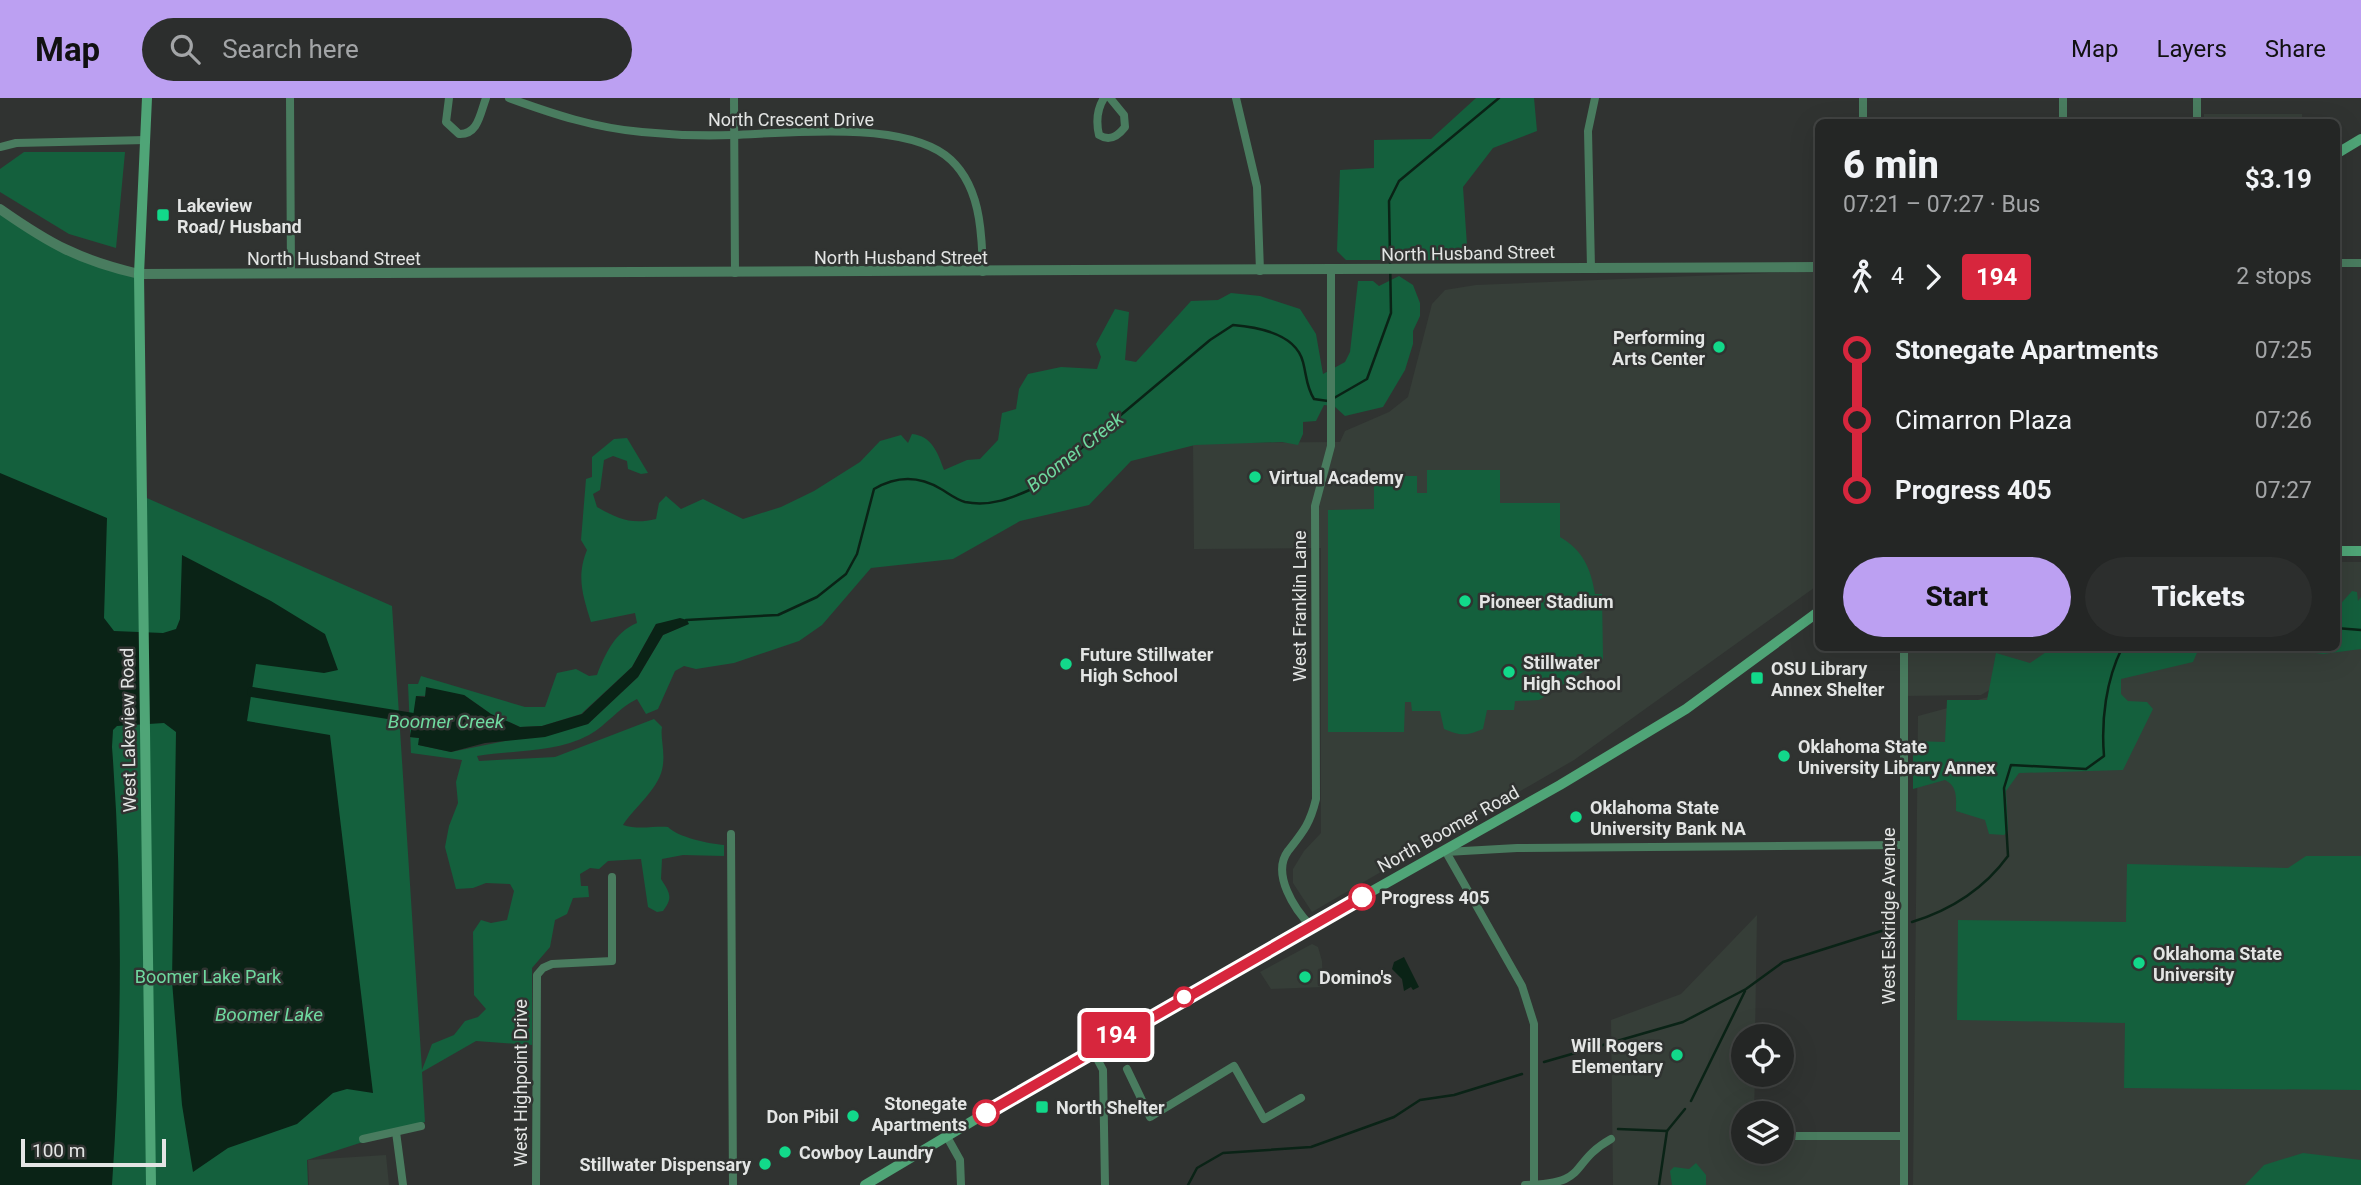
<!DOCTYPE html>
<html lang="en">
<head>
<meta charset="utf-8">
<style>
  body { margin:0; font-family:Roboto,sans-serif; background:#2c2e2d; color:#f1f3f6; height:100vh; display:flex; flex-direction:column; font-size:26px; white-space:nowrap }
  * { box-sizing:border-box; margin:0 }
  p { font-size:23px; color:#a3a5a7 }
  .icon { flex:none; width:38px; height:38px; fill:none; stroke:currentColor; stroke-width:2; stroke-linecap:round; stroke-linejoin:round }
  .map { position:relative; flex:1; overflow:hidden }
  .panel { position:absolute; left:1815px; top:21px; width:525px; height:532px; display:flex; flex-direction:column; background:#242625; border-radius:10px; box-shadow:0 7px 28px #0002,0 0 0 2px #414342 }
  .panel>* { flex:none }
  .badge { padding:0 14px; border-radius:5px; font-size:24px; line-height:46px }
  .buttons { position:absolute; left:1731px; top:926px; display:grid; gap:14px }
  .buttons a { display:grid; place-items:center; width:63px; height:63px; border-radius:50%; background:#242625; box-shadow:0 7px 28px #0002,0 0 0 2px #414342; font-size:35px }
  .scale { position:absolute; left:21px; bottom:18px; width:145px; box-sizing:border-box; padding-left:7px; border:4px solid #e3e5e4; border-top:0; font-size:19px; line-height:24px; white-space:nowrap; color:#e3e5e4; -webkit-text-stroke:5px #303331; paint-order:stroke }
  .map>.badge { position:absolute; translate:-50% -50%; box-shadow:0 0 0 4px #fff }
  .legs { display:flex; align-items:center; gap:10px; height:77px; padding:0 28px; font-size:23px }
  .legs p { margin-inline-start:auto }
  .overview { display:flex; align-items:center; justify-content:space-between; height:119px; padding:0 28px }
  h1 { font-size:38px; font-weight:800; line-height:52px }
  .action { display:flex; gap:14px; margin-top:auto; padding:14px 28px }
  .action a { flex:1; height:80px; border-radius:42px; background:#bca0f2; color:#111; font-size:28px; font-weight:800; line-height:80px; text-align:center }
  .action a+a { background:#2c2e2d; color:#f1f3f6 }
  ul { padding:0 28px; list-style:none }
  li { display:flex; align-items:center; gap:24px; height:70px; font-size:26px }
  li i { display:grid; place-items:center; width:10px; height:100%; margin:0 9px; background:currentColor }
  li i::after { content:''; width:18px; height:18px; margin:-9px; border:5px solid; border-radius:50%; background:#242625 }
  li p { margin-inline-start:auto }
  li:first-child i { background:linear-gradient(#0000 50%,currentColor 0) }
  li:last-child i { background:linear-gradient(currentColor 50%,#0000 0) }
  header { display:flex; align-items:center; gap:42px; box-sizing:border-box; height:98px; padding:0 35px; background:#bca0f2; color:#111 }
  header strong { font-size:33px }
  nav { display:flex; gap:38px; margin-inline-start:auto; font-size:24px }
  .search { width:490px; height:63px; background:#2c2e2d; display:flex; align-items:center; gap:18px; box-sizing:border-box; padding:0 24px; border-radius:38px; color:#a3a5a7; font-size:26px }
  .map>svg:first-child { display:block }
</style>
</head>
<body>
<header>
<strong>Map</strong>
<div class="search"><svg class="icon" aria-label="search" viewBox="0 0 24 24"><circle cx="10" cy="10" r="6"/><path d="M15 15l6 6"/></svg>Search here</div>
<nav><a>Map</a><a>Layers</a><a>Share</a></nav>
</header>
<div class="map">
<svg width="2361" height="1087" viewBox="0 0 2361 1087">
  <rect width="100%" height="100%" fill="#303331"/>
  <g fill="#363e38">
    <rect x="2204" y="16" width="98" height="8"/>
    <polygon points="1818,173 1818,487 1574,662 1312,814 1293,785 1293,771 1304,753 1321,735 1321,450 1194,451 1193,345 1340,344 1345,333 1389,314 1408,299 1432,206 1445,192 1476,187"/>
    <polygon points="2336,464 2361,464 2361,1087 1913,1087 1918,618 2037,586 2080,550 2336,550"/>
    <polygon points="1904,550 2061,550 1981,597 1904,598"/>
    <polygon points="1757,817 1755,938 1743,938 1743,976 1755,977 1754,1015 1743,1015 1743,1054 1782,1054 1782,1040 1903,1038 1903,1087 1613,1087 1611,922 1681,896"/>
    <polygon points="1312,846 1318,849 1322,863 1323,889 1271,891 1260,874"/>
    <polygon points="386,1057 389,1087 309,1087 308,1062"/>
  </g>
  <g fill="#14603d" fill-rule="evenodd">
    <polygon points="1476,0 1534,0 1537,33 1493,50 1463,89 1468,162 1346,162 1337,153 1340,72 1374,70 1374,42 1431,41"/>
    <polygon points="24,54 125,54 116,150 69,136 0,94 0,71"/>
    <path d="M0,111L47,145L138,177L140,397L392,508L422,972L432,946L454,937L465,923L478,919L486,911L474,897L473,834L481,822L491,825L507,822L514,793L510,786L486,785L473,790L456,791L445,749L449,728L458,705L456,684L462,662L411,655L408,586H418L421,578L525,609H545L557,575L576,571L589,578L597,577C605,556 615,534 637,525L635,515L591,524C583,498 576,479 587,452L581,442L586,381L592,379V359L614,341L627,340L648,375L641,376L628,371L627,363L613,358L604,362L600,392L593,396L597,409C618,421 632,427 656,421L659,405L666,398L681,411L703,401L743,421L781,409L814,393L860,364L880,343L901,337L908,345L912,336C932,338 938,355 944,372L967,362L980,361L998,342L1002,315L1016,311L1019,291L1028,276L1061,269L1097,271L1101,259L1096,246L1115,211L1129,214L1125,262L1136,264L1191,203L1218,202L1231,195L1260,198L1300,211L1316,236L1323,276L1345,264L1350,254L1358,183H1373L1379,188L1399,178L1413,187L1420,205V218L1413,233V246L1405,272L1383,309L1345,318L1334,308L1324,307L1316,323L1303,324V336L1298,347L1282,344L1195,347L1131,363L1089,407L1020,423L953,461L871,470L822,527L799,543L734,565L696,571L684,568L675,573L658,611L646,616L637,601C618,610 607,627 589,637C555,655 514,652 477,658L479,663L555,659L654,621L662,629C660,641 666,655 662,672C657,692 634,710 623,727C637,732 654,728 668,729C677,739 710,746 724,747V758L683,757L662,761L661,781C669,794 674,799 663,813L657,814L648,809L641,761L608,763L599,771L590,770L580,776L581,788H588L589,799L573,800L567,816L555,822L550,849L532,870V947L476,943L422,974L425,1024L307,1062L308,1087H0ZM687,522L688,526L663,537L638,579L588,626L451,654L419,647V640L410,639L417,598L464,597L491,616L520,629L542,628L581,616L632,569L656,526Z"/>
    <path d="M1427,372H1500V405H1560V439C1583,452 1591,471 1595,496H1602L1603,561L1539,602L1515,603L1514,612H1487L1483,631C1466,638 1461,638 1444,631L1440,613H1412L1411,604H1405L1404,634H1328V412L1374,411V378H1417V395H1427Z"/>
    <polygon points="2352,493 2357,494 2358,503 2361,499 2361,551 2323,556 2277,550 2336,550 2336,511"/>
    <path d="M2052,550H2199L2193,564L2121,581V596L2128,603L2147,604L2153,611L2123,672L2019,675L2006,693L2008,733L2004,737L1989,736L1985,722L1956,713C1956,701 1958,688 1945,682L1913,691V643L1945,644L1947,602H1987L1996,555L2030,565Z"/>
    <polygon points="2306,758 2361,758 2361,992 2124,990 2125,925 1957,922 1958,822 2126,824 2127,766 2288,770"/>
    <polygon points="2303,1055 2361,1062 2361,1087 2245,1087 2264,1067"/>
    <polygon points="1696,1065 1706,1077 1706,1087 1672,1087 1670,1073 1674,1069 1689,1071"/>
  </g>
  <g fill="#0a2316">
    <path d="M0,375L107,420L104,520L114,533L163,535L176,531L180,521L182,457L271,503L325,536L338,572L324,575L256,566L247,623L330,637L373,995L347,991L333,995L297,1026L228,1050L193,1074L182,1007L172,883L176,634L164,625L117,628L113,632L112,649C123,795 122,941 112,1087H0Z"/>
    <polygon points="680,520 687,522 689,526 663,537 638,579 588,626 545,639 485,645 451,654 418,647 419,640 410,639 416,598 425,599 426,589 464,597 491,616 520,629 542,628 582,616 632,569 656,526"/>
    <polygon points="1404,859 1419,889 1413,892 1411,889 1404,893 1402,881 1392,871 1394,864"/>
  </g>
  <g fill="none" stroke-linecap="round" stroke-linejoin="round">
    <g stroke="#0a2316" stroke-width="2.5">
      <polyline points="1334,300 1367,281 1391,215 1389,103 1399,83 1499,0"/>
      <path d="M686,522L778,517L817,499L846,476L857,456L874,391C896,378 918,377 941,391C948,395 957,402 965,404C991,409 1012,400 1034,390L1210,242L1233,227C1257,229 1296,236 1303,264C1307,279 1306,288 1314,301L1328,303"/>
      <polyline points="2336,530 2361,532"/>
      <path d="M1912,824C1951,812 1984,791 2008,758L2004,690L2011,667L2086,671L2104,658C2101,622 2106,582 2122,550"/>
      <polyline points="1544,964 1683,924 1746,891 1783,864 1894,829"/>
      <polyline points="1691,1003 1745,893"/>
      <polyline points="1618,1031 1667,1033 1685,1011"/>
      <polyline points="1188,1087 1197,1070 1223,1055 1311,1049 1394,1019 1420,1002 1454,997 1522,976"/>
      <polyline points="1659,1087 1667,1033"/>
    </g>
    <polyline stroke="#0a2316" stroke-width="10" points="252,594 413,620"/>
    <g stroke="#497c5f" stroke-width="8">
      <polyline points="290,0 291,176"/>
      <path d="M449,0L446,24L459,36C478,37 480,16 486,0"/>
      <path d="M509,0C553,16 595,30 642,34C672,37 702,38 732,37C789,35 899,23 945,57C981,84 982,135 983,174"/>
      <polyline points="734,0 735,175"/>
      <path d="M1104,0C1097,11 1096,24 1099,37C1110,44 1118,38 1125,29L1124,17L1110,0"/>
      <polyline points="1236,0 1257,89 1260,173"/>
      <polyline points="1863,0 1863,24"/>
      <polyline points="2063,0 2063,24"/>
      <polyline points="2197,0 2197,24"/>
      <polyline points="0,49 16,45 146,42"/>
      <polyline points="2336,165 2361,165"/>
      <polyline points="1591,170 1588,33 1595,0"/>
      <polyline points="731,736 733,1087"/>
      <path d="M1311,828C1295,812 1271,776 1288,753C1303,734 1310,726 1316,701L1315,408L1331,348V172"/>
      <polyline points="1092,951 1103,972 1105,1087"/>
      <polyline points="1127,971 1150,1019 1234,968 1264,1021 1301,1000"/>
      <polyline points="396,1034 403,1087"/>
      <polyline points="946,1037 960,1062 961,1087"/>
      <polyline points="1782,1038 1903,1038"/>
      <polyline points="363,1041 421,1028"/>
      <polyline points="536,1087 537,877 543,870 552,866 612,863 612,779"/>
      <path d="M1525,1087C1591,1086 1567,1066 1611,1041"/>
      <polyline points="1534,1087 1534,926 1522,888 1446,754 1517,750 1903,747"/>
      <polyline points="1904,1087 1904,550"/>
    </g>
    <path stroke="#497c5f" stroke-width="10" d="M0,111C50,146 79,162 139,176L1818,169"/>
    <g stroke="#4fa577" stroke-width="10">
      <polyline points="147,0 139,176 151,1087"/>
      <polyline points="2336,56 2361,41"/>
      <polyline points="2336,453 2361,453"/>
      <polyline points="865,1087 1110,941 1560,687 1686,611 1818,514"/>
    </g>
  </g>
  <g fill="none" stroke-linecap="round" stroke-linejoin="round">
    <g stroke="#fff" stroke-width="16">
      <polyline id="line-1" points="986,1015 1362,799"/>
    </g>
    <use href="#line-1" stroke="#d7263d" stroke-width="10"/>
  </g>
  <g fill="#12d98a" stroke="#303331" stroke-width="2.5">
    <rect x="156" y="110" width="14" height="14" rx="3.5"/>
    <circle cx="1719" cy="249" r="7"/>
    <circle cx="1255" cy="379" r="7"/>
    <circle cx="1465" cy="503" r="7"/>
    <circle cx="1066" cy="566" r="7"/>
    <circle cx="1509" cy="574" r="7"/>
    <rect x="1750" y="573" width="14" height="14" rx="3.5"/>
    <circle cx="1784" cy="658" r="7"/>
    <circle cx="1576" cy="719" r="7"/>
    <circle cx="2139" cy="865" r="7"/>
    <circle cx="1305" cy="879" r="7"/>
    <circle cx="1677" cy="957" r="7"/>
    <rect x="1035" y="1002" width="14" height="14" rx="3.5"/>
    <circle cx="853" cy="1018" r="7"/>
    <circle cx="785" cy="1054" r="7"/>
    <circle cx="765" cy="1066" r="7"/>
  </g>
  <g fill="#fff" stroke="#d7263d" stroke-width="3.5">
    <circle cx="1362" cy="799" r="12"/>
    <circle cx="1184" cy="899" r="9"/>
    <circle cx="986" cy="1015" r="12"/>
  </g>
  <g text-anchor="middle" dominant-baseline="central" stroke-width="5" stroke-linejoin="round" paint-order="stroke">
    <g font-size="18" fill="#e3e5e4" stroke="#303331">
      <text x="791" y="21">North Crescent Drive</text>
      <text transform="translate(1468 155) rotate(-1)">North Husband Street</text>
      <text x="901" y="159">North Husband Street</text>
      <text x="334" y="160">North Husband Street</text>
      <text transform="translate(1299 508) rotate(-90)">West Franklin Lane</text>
      <text transform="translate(128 632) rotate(-91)">West Lakeview Road</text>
      <text transform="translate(1448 731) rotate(-29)">North Boomer Road</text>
      <text transform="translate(1888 818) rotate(-90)">West Eskridge Avenue</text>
      <text transform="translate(520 985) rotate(-90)">West Highpoint Drive</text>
    </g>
    <g font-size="18" font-weight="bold" fill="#e3e5e4" stroke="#303331" text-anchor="start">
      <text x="177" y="107">Lakeview<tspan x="177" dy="21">Road/ Husband</tspan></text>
      <text x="1705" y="239" text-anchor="end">Performing<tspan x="1705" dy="21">Arts Center</tspan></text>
      <text x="1269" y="379">Virtual Academy</text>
      <text x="1479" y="503">Pioneer Stadium</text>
      <text x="1080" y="556">Future Stillwater<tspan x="1080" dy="21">High School</tspan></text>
      <text x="1523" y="564">Stillwater<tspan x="1523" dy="21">High School</tspan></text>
      <text x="1771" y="570">OSU Library<tspan x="1771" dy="21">Annex Shelter</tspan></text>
      <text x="1798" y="648">Oklahoma State<tspan x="1798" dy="21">University Library Annex</tspan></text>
      <text x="1590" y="709">Oklahoma State<tspan x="1590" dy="21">University Bank NA</tspan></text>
      <text x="2153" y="855">Oklahoma State<tspan x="2153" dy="21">University</tspan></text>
      <text x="1319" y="879">Domino's</text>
      <text x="1663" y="947" text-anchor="end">Will Rogers<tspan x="1663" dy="21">Elementary</tspan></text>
      <text x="1056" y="1009">North Shelter</text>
      <text x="839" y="1018" text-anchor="end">Don Pibil</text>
      <text x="799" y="1054">Cowboy Laundry</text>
      <text x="751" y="1066" text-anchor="end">Stillwater Dispensary</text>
    </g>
    <g font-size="18" font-weight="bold" fill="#e3e5e4" stroke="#303331" text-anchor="start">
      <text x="1381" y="799">Progress 405</text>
      <text x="967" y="1005" text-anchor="end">Stonegate<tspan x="967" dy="21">Apartments</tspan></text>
    </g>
    <g font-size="18" fill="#6fdaa0" stroke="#303331">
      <text x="208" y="878">Boomer Lake Park</text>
    </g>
    <g font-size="19" font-style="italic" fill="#6fdaa0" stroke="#303331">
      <text transform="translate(1075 354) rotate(-38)">Boomer Creek</text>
      <text x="446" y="623">Boomer Creek</text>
      <text x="269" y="916">Boomer Lake</text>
    </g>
  </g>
</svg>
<div class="buttons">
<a><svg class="icon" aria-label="locate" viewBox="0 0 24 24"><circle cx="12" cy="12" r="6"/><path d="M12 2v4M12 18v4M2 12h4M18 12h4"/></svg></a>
<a><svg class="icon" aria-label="layers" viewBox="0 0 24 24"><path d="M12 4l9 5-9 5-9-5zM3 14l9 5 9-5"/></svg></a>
</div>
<div class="scale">100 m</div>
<b class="badge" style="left:1116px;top:937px;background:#d7263d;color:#fff">194</b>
<section class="panel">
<div class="overview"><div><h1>6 min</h1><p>07:21 – 07:27 · Bus</p></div><b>$3.19</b></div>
<div class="legs"><svg class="icon" aria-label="walk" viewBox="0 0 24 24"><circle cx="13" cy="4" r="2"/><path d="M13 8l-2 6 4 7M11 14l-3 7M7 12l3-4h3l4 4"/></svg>4<svg class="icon" aria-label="forward" viewBox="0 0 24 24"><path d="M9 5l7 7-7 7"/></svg><b class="badge" style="background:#d7263d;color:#fff">194</b><p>2 stops</p></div>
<ul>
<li><i style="color:#d7263d"></i><b>Stonegate Apartments</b><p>07:25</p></li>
<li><i style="color:#d7263d"></i><span>Cimarron Plaza</span><p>07:26</p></li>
<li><i style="color:#d7263d"></i><b>Progress 405</b><p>07:27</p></li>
</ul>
<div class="action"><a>Start</a><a>Tickets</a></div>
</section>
</div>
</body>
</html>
